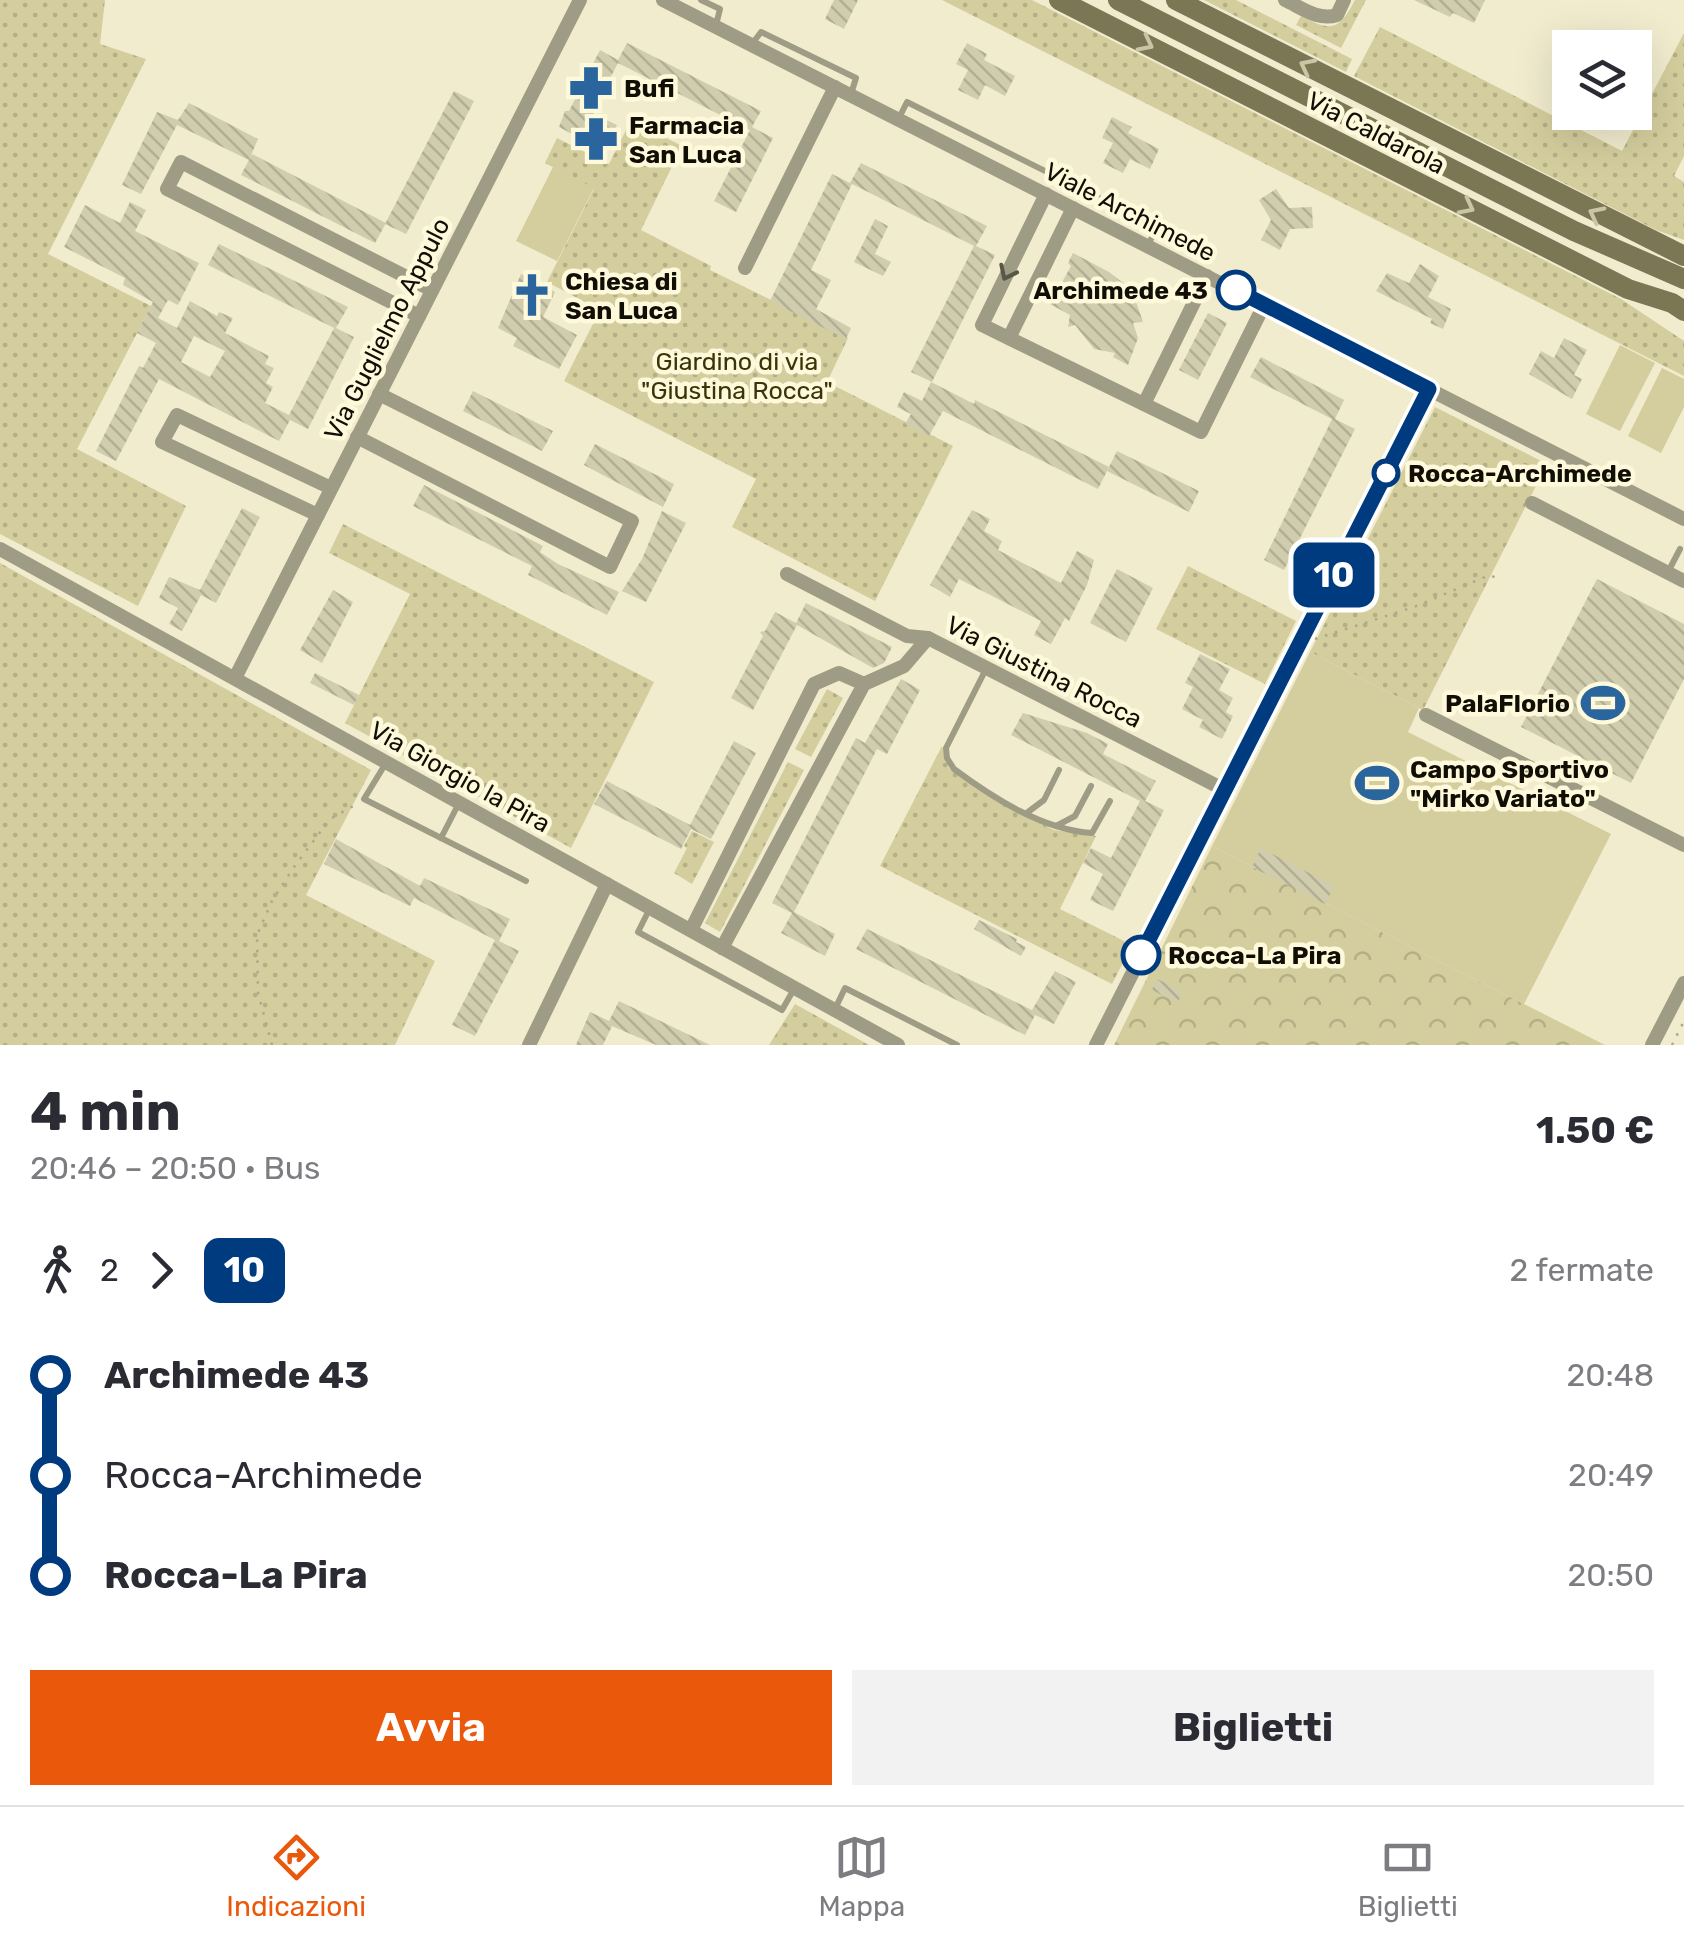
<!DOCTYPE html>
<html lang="it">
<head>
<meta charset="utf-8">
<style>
  body { margin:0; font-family:Rubik,sans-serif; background:#f2f2f3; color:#2b2b33; height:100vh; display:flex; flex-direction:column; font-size:38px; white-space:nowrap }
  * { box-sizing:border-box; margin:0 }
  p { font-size:32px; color:#7c7c81 }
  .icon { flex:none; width:55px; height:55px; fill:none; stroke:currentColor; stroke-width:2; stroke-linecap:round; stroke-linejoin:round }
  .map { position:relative; height:1045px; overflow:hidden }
  .sheet { display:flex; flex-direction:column; background:#fff; flex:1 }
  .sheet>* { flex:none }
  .badge { padding:0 20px; border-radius:15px; font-size:35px; line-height:65px }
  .tools { position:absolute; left:1552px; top:30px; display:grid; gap:20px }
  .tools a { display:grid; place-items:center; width:100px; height:100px; border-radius:0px; background:#fff; box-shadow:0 10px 40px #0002; font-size:50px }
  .map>.badge { position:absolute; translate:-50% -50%; box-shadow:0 0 0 5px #fff }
  .legs { display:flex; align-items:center; gap:15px; height:110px; padding:0 30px; font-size:32px }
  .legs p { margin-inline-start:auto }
  .overview { display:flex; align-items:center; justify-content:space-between; height:170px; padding:0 30px }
  h1 { font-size:55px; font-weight:700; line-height:75px }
  .primary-button { display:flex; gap:20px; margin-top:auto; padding:20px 30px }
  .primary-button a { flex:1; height:115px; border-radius:0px; background:#ea580c; color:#fff; font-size:40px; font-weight:700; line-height:115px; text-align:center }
  .primary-button a+a { background:#f2f2f3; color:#2b2b33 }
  ul { padding:0 30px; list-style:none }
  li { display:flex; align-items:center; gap:35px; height:100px; font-size:38px }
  li i { display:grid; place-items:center; width:15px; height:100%; margin:0 12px; background:currentColor }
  li i::after { content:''; width:25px; height:25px; margin:-12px; border:8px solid; border-radius:50%; background:#fff }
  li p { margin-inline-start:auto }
  li:first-child i { background:linear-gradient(#0000 50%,currentColor 0) }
  li:last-child i { background:linear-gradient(currentColor 50%,#0000 0) }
  .dock { display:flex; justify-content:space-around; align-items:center; height:140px; border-top:2px solid #e1e1e2; background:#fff; font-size:28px; color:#7c7c81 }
  .dock a { display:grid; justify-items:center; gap:5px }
  .dock .active { color:#ea580c }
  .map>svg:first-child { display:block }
</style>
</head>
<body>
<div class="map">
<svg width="1684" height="1045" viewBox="0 0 1684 1045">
  <defs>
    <pattern id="grass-dots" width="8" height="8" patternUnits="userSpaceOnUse" patternTransform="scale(2.5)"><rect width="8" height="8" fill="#d4cd9d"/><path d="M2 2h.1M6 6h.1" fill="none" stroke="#b5af86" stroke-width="1.8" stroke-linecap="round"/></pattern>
    <pattern id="park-crowns" width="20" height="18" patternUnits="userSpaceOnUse" patternTransform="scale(2.5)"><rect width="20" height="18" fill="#d4cd9d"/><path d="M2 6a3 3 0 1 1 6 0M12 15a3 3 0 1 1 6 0" fill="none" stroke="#b5af86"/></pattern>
    <pattern id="building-back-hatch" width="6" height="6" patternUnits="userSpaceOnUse" patternTransform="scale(2.5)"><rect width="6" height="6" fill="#d0ccae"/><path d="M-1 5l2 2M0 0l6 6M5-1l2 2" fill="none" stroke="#b2ae94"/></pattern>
  </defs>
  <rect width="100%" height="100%" fill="#f1ecce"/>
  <g fill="url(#grass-dots)">
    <polygon points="0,0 105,0 100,44 146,59 48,254 151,306 77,449 186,506 138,606 0,534"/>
    <polygon points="942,0 1032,0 1621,299 1684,341 1684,376"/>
    <polygon points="1204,0 1236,0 1352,59 1346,72"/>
    <path d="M1355,0H1366L1341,48L1296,25L1301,16C1331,32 1339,31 1355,0Z"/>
    <polygon points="1380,27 1622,151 1684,33 1684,156 1674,176 1684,182 1684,240 1656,230 1354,76"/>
    <polygon points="631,120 682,146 641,230 711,266 710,270 848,338 827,382 953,446 875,601 732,527 756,479 564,381 600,310 547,282 594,189 545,163 557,138 609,164"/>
    <polygon points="1435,407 1547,464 1423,710 1310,652"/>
    <polygon points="343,524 654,682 571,848 345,723 410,594 329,553"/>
    <polygon points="0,563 371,770 306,895 435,961 395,1045 0,1045"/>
    <polygon points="1188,566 1296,621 1265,684 1156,629"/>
    <polygon points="827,689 843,698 811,757 795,749"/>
    <polygon points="942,746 949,768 985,794 1054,830 1096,836 1060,909 1132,945 1112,984 880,866"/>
    <polygon points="788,762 804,770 720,932 705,923"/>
    <polygon points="692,831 714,842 692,884 674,873 687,848 684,846"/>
    <polygon points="795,1004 869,1045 769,1045"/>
  </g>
  <polygon fill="url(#park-crowns)" points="1212,846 1605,1045 1114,1045"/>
  <g fill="#d4cd9d">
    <polygon points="553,167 594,188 557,261 516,241"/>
    <polygon points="1620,345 1655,363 1620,431 1586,414"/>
    <polygon points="1662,368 1684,379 1684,407 1661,453 1628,436"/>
    <polygon points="1310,652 1419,708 1408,732 1611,834 1524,1004 1212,846"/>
  </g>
  <g fill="url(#building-back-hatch)" fill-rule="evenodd">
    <polygon points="834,0 858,0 844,29 825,19"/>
    <polygon points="1414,0 1485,0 1474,23 1453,13 1450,17"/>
    <polygon points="627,43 761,111 752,127 773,138 736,212 714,201 750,130 618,63 592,113 617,125 604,151 559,127 565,111 569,111 600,50 618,60"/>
    <polygon points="967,43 987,54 984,60 1015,76 1005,96 985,85 978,100 958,90 968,70 956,64"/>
    <polygon points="454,91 474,101 406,234 385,224"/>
    <polygon points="189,103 258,139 249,160 177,125 141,194 122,185 157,112 178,120"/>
    <polygon points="1112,117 1132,127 1128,133 1159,149 1150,169 1130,159 1123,173 1103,163 1113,143 1102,138"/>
    <polygon points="252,154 386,223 375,243 241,175"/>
    <polygon points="861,163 987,226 976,246 995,255 932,382 911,372 974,246 868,192 852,184 811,270 831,280 816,309 851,328 846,339 770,301 832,174 850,183"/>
    <polygon points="1276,189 1289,208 1312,207 1313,228 1290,229 1280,250 1261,240 1271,220 1259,200"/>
    <path d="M130,202L146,210L135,231L199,263L178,305L168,300L158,318L177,328L190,301L217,316L219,312L233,318L225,333L269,356L265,364L274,368L266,383L273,387L265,403L289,415L334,328L208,265L219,244L348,307L336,328L354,337L308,429L290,420L279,441L159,379L116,461L96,451L139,366L143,368L156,343L137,333L153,302L123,285L125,278L64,247L85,205L120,223ZM194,336L225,351L210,377L181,362Z"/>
    <polygon points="875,219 888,226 875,254 891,262 883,276 854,262"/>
    <polygon points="1073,253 1109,272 1127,286 1136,302 1143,322 1133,323 1138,338 1128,365 1113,357 1115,353 1094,349 1075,325 1068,327 1070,315 1050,304 1071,266 1068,263"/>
    <polygon points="1420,264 1439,276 1428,297 1451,309 1443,329 1430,323 1432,319 1376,291 1387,273 1409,283"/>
    <polygon points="521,274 555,292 543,317 577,335 559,369 513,346 517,338 498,328"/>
    <polygon points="1208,313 1227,323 1198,380 1179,370"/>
    <polygon points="1564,338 1587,350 1574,375 1582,379 1572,399 1529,374 1541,351 1554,358"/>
    <polygon points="1261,357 1344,400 1335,419 1355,429 1284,570 1264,560 1332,419 1250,377"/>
    <polygon points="931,382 974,404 975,400 1109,467 1098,489 943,411 929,436 905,424 911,414 897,407 904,392 922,401"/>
    <polygon points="473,391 553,431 542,451 463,411"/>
    <polygon points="595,444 674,484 663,507 584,465"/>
    <polygon points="1117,451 1199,491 1189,512 1107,471"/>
    <polygon points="424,485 543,546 540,552 558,564 619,592 607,615 528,575 532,566 413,506"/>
    <polygon points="242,508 260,517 216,603 201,595 182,631 169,624 178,608 159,598 169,577 200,590"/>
    <polygon points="972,510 990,519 984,531 1002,541 998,550 1061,583 1077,551 1094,560 1087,585 1069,621 1065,618 1051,644 1034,635 1041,621 959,579 950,597 930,585"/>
    <polygon points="662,511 686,523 646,602 622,591 642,559"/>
    <polygon points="1117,569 1153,588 1126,642 1090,623"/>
    <polygon points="1597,579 1684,624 1684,679 1631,783 1521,727"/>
    <polygon points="333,590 353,602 322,663 300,650"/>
    <polygon points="806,603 892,647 884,663 873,668 797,625 753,710 731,698 763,636 760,632 765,631 775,612 796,623"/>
    <polygon points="1200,654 1230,669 1219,690 1233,698 1226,712 1233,716 1222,739 1199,727 1203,720 1182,709 1193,687 1185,683"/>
    <polygon points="315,673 359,695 354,705 310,683"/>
    <polygon points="901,679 920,690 887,754 877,749 794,912 835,934 825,956 781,933 792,913 772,903 856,738 865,743"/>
    <polygon points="1023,713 1087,733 1108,744 1103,754 1156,781 1145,801 1164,810 1113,911 1090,900 1103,874 1083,863 1091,848 1111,858 1140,801 1011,735"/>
    <polygon points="734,741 756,753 711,839 691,829 681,849 594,804 607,781 690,825"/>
    <polygon points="336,839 420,886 424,878 510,919 499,941 519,951 475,1036 452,1025 495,940 414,898 410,906 324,864"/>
    <polygon points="1261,848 1334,886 1325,904 1252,867"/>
    <polygon points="979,920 1017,939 1016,942 1026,947 1021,956 974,929"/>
    <polygon points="867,929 1032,1010 1055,971 1076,982 1054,1024 1035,1015 1025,1035 856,949"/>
    <polygon points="1157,979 1182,991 1178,1003 1152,990"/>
    <polygon points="619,1001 710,1045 656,1045 612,1026 603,1045 576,1045 590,1012 609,1021"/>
  </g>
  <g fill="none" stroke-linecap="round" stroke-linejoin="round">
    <g stroke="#aca890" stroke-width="2.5" stroke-dasharray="2.5 8" stroke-linecap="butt">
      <polyline points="1315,639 1414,607 1490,575 1496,578"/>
      <polyline points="272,1045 258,993 257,935 272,901 294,867 330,819 355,805"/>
      <polyline points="1672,1045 1684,1021"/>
    </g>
    <g stroke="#9f9c85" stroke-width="6">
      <polyline points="701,0 720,9 716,25"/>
      <polyline points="752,44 761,32 856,78 851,94"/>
      <polyline points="899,118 907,102 1157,227 1148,245"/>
      <polyline points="1669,570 1680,549"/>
      <path d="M986,669L946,748L947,758L954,769C993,798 1043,830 1092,833L1110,801"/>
      <polyline points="386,763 364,799 526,881"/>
      <polyline points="1028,812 1044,800 1059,770"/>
      <polyline points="1056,826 1075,816 1091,786"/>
      <polyline points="441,838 458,805"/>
      <polyline points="649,910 638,932 782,1010 794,989"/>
      <polyline points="835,1009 845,988 957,1045"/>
    </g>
    <g stroke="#9f9c85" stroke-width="14">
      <polyline points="663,0 1684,519"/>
      <path d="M1285,0C1302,8 1318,21 1337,15L1344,0"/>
      <polyline points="1046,194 982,325 1201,432 1264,305"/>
      <polyline points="745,268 835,87"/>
      <polyline points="419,316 167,189 181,162 432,290"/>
      <polyline points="1009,338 1073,208"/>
      <polyline points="1144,404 1207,276"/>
      <polyline points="357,437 610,567 632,521 379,394"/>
      <polyline points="1532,503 1684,581"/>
      <polyline points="318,515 162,442 177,415 331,488"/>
      <polyline points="0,549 898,1045"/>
      <polyline points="787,574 907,636 928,638 1225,790"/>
      <polyline points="235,678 580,0"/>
      <polyline points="1426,715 1684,845"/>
      <polyline points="691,930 814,684 839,673 864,684"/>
      <polyline points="722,948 864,684 904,666 928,638"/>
      <polyline points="529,1045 607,884"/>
      <polyline points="1096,1045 1429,389"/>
      <polyline points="1652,1045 1684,983"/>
    </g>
    <g stroke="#7b7654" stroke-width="20">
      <polyline points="1059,0 1628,289 1672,303 1684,311"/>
      <polyline points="1118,0 1574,231 1684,279"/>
      <polyline points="1176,0 1684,256"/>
    </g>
  </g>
  <defs><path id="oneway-chevron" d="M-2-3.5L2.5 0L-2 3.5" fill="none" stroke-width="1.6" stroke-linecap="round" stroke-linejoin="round" transform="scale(2.5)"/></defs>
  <g stroke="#cac5a5">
    <use href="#oneway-chevron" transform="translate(1146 44) rotate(27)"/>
    <use href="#oneway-chevron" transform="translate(1307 66) rotate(-153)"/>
    <use href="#oneway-chevron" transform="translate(1467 207) rotate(27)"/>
    <use href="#oneway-chevron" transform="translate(1596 214) rotate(-153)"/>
  </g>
  <use stroke="#585645" href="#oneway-chevron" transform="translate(1007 273) rotate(116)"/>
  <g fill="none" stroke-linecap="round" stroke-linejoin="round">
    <g stroke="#fff" stroke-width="22">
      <polyline id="line-1" points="1141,955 1429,389 1236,290"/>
    </g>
    <use href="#line-1" stroke="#003b80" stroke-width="15"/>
  </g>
  <defs>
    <g id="pharmacy-bare" transform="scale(3.45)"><path d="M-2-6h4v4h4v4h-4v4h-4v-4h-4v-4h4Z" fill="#2a659d" stroke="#fef9db" stroke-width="2.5" paint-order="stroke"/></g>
    <g id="church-bare" transform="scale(3.45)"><path d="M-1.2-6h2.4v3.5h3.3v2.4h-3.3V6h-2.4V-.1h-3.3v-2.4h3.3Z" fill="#2a659d" stroke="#fef9db" stroke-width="2.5" paint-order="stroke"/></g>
    <g id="stadium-bare" transform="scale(3.45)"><path d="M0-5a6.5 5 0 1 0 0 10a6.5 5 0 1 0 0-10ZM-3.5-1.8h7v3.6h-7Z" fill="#2a659d" stroke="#fef9db" stroke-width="2.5" paint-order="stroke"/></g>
  </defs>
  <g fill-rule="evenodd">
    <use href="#pharmacy-bare" x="591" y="88"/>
    <use href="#pharmacy-bare" x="596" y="139"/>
    <use href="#church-bare" x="532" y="295"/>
    <use href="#stadium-bare" x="1603" y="703"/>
    <use href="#stadium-bare" x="1377" y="783"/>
  </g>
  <g fill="#fff" stroke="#003b80" stroke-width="5">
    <circle cx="1236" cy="290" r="18"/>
    <circle cx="1386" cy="473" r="12"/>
    <circle cx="1141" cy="955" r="18"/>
  </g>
  <g text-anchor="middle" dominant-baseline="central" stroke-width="9" stroke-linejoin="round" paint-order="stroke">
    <g font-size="25" font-weight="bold" fill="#110f05" stroke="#fef9db" text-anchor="start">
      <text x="624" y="88">Bufi</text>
      <text x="629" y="125">Farmacia<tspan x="629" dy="29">San Luca</tspan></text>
      <text x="565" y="281">Chiesa di<tspan x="565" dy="29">San Luca</tspan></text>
      <text x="1570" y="703" text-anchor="end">PalaFlorio</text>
      <text x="1410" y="769">Campo Sportivo<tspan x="1410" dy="29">"Mirko Variato"</tspan></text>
    </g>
    <g font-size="25" fill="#110f05" stroke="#fef9db">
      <text transform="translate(1376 133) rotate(27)">Via Caldarola</text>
      <text transform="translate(1130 212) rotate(27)">Viale Archimede</text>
      <text transform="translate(387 329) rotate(-63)">Via Guglielmo Appulo</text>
      <text transform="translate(1044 672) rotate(27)">Via Giustina Rocca</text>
      <text transform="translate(460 777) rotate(29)">Via Giorgio la Pira</text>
    </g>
    <g font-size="25" font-weight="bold" fill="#110f05" stroke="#fef9db" text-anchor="start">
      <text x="1208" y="290" text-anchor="end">Archimede 43</text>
      <text x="1408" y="473">Rocca-Archimede</text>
      <text x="1168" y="955">Rocca-La Pira</text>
    </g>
    <g font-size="25" fill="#3b3406" stroke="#fef9db">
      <text x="737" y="361">Giardino di via<tspan x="737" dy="29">"Giustina Rocca"</tspan></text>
    </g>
  </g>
</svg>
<div class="tools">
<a><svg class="icon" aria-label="layers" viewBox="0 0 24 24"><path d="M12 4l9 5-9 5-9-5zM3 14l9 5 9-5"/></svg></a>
</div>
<b class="badge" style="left:1334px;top:575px;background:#003b80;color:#fff">10</b>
</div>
<section class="sheet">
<div class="overview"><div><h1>4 min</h1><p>20:46 – 20:50 · Bus</p></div><b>1.50 €</b></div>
<div class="legs"><svg class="icon" aria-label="walk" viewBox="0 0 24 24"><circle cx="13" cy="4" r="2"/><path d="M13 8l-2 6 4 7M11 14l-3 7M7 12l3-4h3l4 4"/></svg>2<svg class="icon" aria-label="forward" viewBox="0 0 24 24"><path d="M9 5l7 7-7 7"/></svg><b class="badge" style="background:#003b80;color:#fff">10</b><p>2 fermate</p></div>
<ul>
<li><i style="color:#003b80"></i><b>Archimede 43</b><p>20:48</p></li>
<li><i style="color:#003b80"></i><span>Rocca-Archimede</span><p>20:49</p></li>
<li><i style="color:#003b80"></i><b>Rocca-La Pira</b><p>20:50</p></li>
</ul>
<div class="primary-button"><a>Avvia</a><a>Biglietti</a></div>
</section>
<nav class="dock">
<a class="active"><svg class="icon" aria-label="directions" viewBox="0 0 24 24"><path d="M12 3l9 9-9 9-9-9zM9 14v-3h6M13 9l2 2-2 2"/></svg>Indicazioni</a>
<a><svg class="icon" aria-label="map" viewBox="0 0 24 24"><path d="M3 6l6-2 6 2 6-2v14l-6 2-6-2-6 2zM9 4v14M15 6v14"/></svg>Mappa</a>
<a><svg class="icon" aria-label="tickets" viewBox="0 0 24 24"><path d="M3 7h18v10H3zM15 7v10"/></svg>Biglietti</a>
</nav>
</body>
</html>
